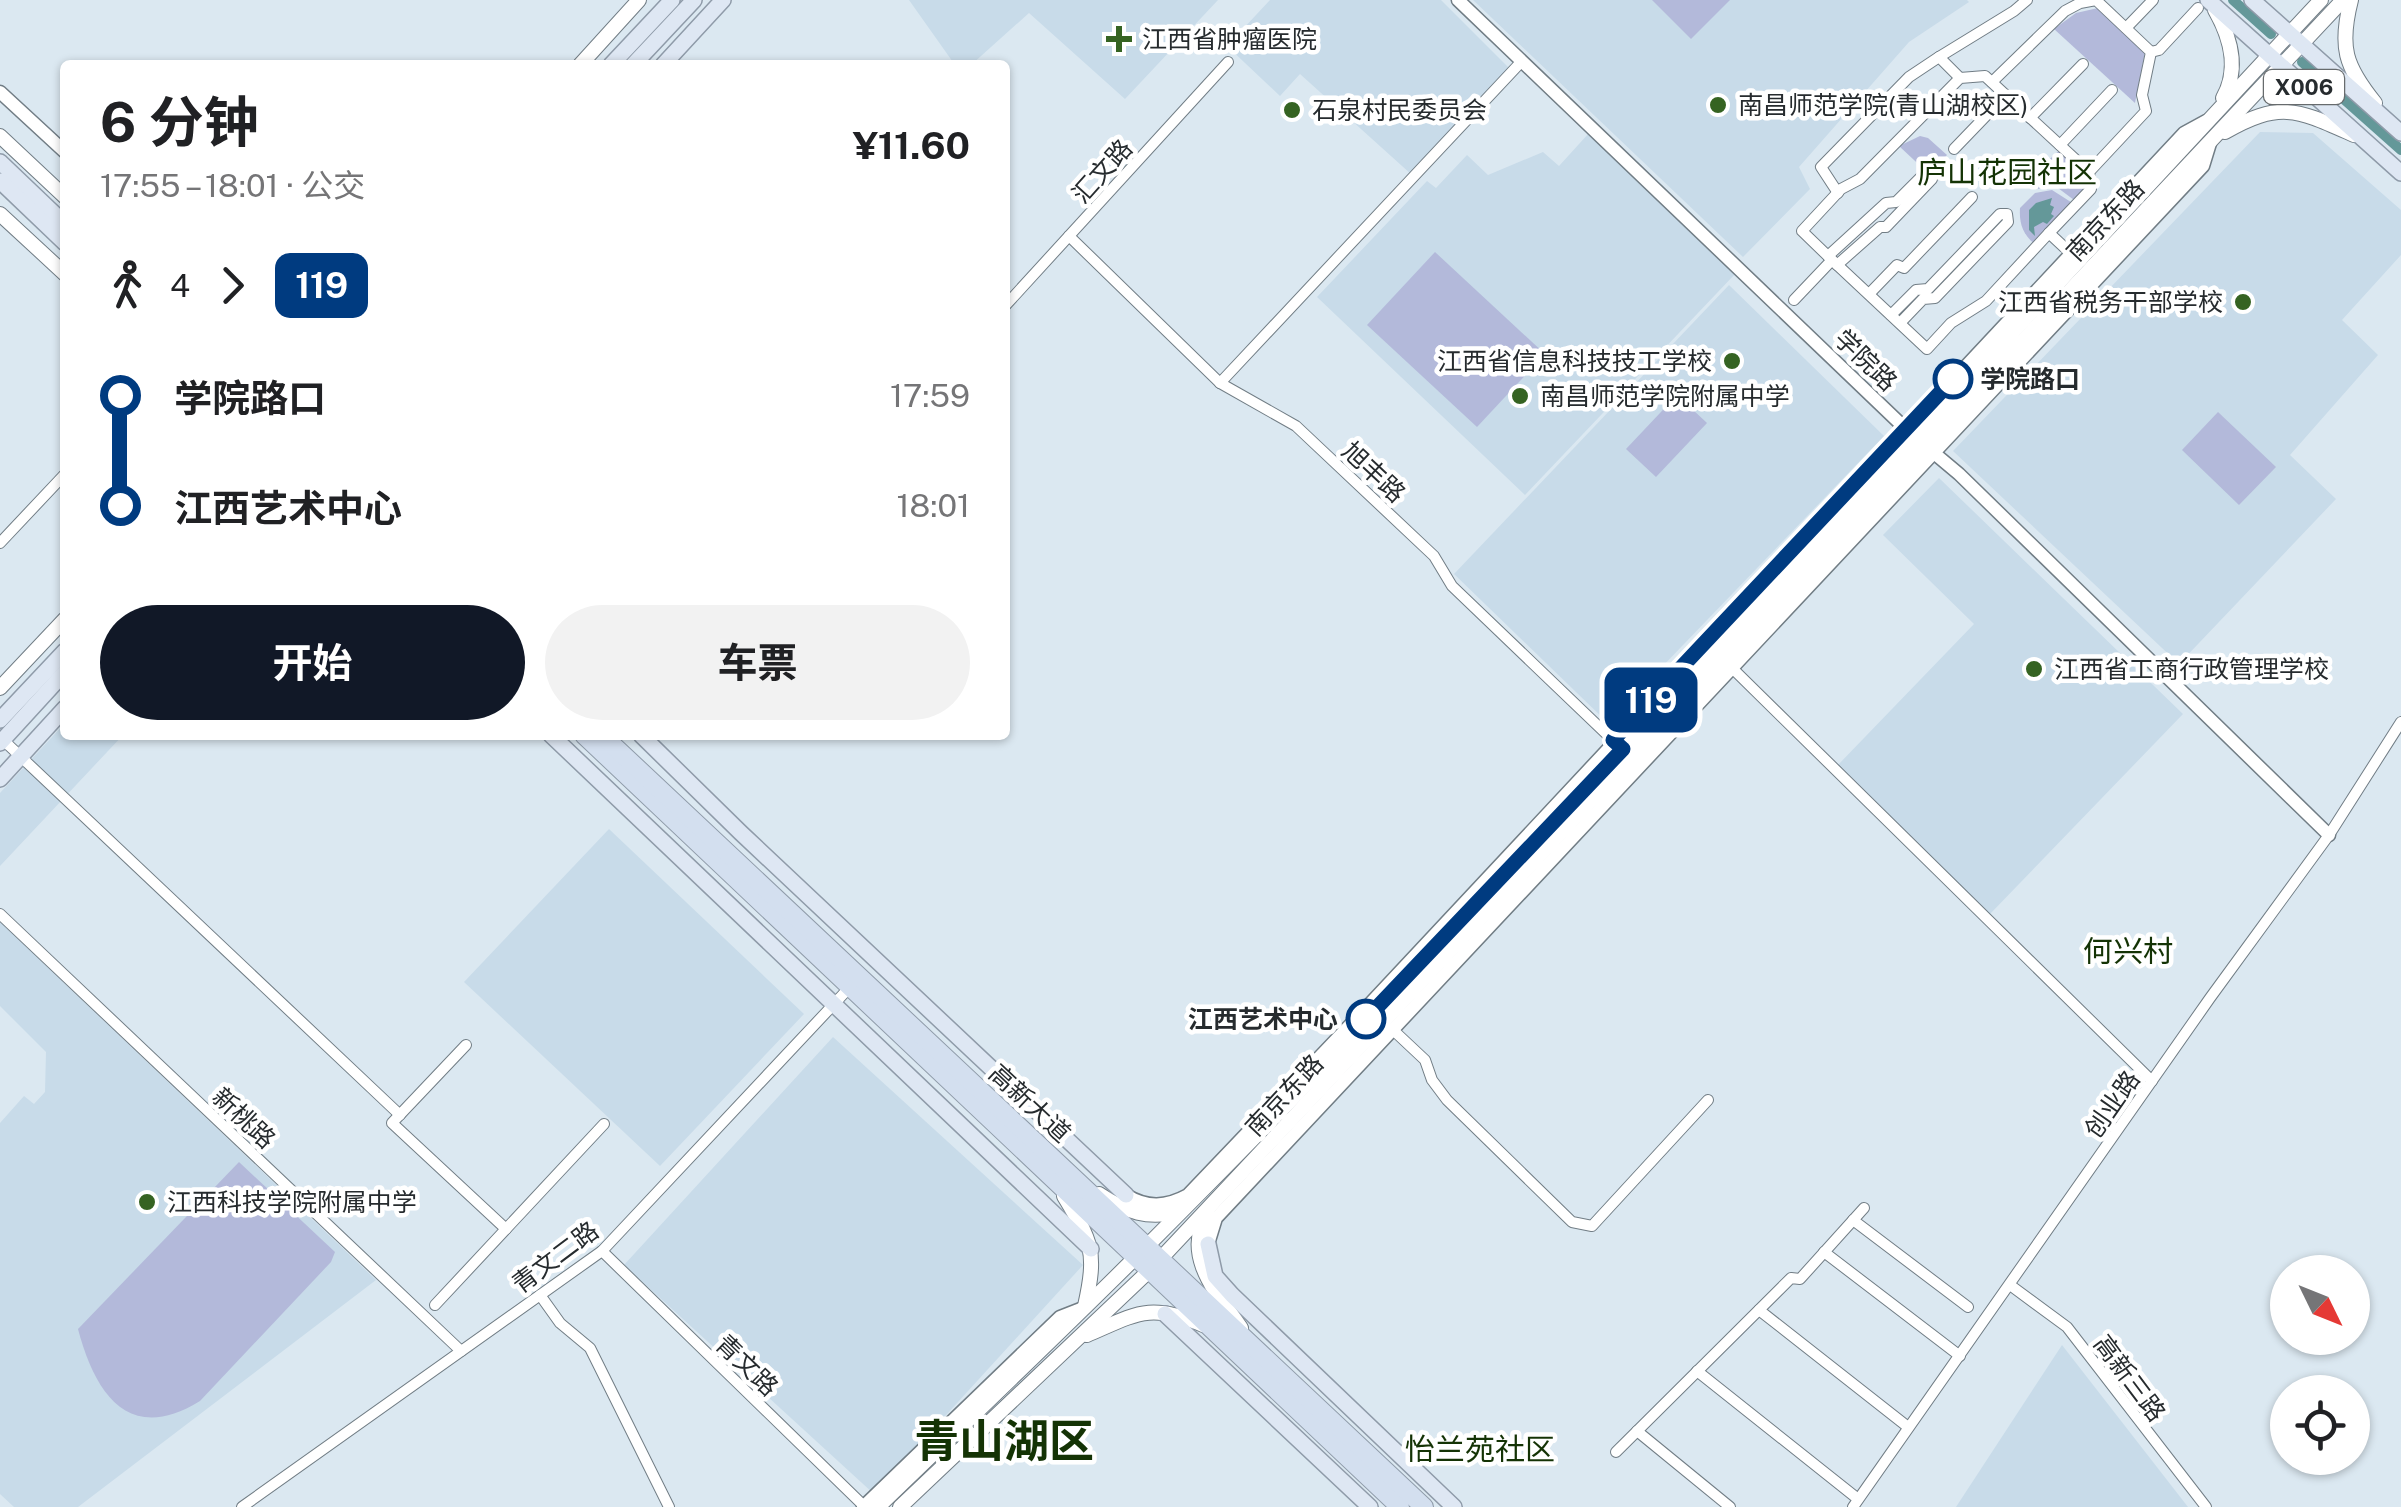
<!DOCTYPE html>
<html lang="zh">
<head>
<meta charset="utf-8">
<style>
  body { margin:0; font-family:"Public Sans","Noto Sans SC",sans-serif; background:#f2f2f2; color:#202124; height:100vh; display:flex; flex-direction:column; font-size:38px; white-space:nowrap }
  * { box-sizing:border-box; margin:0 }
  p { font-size:32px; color:#757577 }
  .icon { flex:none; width:55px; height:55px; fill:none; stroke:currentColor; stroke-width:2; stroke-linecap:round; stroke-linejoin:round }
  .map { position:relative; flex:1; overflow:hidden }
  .sheet { position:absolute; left:60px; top:60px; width:950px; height:680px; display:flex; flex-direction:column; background:#fff; border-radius:10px; box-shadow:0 2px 8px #0004 }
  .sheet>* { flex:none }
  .badge { padding:0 20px; border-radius:15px; font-size:35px; line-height:65px }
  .needle { width:65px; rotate:133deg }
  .buttons { position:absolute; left:2270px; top:1255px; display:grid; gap:20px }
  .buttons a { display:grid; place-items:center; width:100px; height:100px; border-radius:50%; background:#fff; box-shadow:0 2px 8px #0004; font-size:50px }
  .map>.badge { position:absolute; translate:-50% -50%; box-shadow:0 0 0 5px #fff }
  .legs { display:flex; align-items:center; gap:15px; height:110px; padding:0 40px; font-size:32px }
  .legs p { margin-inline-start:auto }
  .headline { display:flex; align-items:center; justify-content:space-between; height:170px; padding:0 40px }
  h1 { font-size:55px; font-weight:700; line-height:75px }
  .cta { display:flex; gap:20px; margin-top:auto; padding:20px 40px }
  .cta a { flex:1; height:115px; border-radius:60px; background:#111827; color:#fff; font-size:40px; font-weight:700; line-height:115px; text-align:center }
  .cta a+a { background:#f2f2f2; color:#202124 }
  ul { padding:0 40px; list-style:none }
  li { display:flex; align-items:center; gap:35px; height:110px; font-size:38px }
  li i { display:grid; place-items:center; width:15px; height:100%; margin:0 12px; background:currentColor }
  li i::after { content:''; width:25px; height:25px; margin:-12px; border:8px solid; border-radius:50%; background:#fff }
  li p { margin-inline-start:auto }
  li:first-child i { background:linear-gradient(#0000 50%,currentColor 0) }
  li:last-child i { background:linear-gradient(currentColor 50%,#0000 0) }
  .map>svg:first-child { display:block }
</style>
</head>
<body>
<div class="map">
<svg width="2401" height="1507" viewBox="0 0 2401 1507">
  <rect width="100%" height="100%" fill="#dbe8f1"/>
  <g fill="#c8dbe9">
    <polygon points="909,0 1218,0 1125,99 1029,13 971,65 955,65"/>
    <polygon points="1270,0 1441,0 1510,69 1412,175 1300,74 1280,96 1227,46"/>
    <polygon points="1473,0 1967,0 1969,2 1909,42 1799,167 1810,189 1743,257"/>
    <polygon points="2260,132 2313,133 2401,210 2401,255 2342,320 2378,355 2290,455 2336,499 2179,664 1953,451"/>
    <polygon points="1589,133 1736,273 1525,495 1317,297 1427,181 1436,188 1467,155 1488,175 1543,152 1559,166"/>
    <polygon points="1729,285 1884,436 1608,723 1454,574"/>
    <polygon points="1939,478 2183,714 1990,914 1837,766 1974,624 1883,535"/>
    <polygon points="65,723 65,735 123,735 0,866 0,793"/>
    <polygon points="609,829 804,1014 660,1166 464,982"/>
    <polygon points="0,922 376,1280 78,1507 14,1507 0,1494 0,1123 24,1096 34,1104 45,1092 46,1052 0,1006"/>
    <polygon points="833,1037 1083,1265 874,1494 624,1265"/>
    <polygon points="2062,1345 2188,1507 1956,1507"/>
  </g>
  <g fill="#b3b9da">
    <polygon points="1652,0 1730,0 1691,39"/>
    <polygon points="2098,8 2145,52 2135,103 2054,29 2076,13"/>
    <polygon points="1920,136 1928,138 1947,155 1929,174 1899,146"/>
    <path d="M2059,151L2086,175L2087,187L2074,200L2054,185L2038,189C2040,171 2045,162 2059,151Z"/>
    <path d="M2052,190L2074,204L2036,245C2023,235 2019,224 2020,208L2035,193Z"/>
    <polygon points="1435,252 1545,354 1477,427 1367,325"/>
    <polygon points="1677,395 1707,423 1656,477 1626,449"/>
    <polygon points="2218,412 2276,467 2239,505 2182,450"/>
    <path d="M239,1162L335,1252L331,1262L200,1401C129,1445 95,1394 78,1329Z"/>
  </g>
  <polygon fill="#649899" points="2052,198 2050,205 2054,207 2051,214 2054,216 2047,224 2043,222 2034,227 2035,236 2029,230 2029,210 2036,203"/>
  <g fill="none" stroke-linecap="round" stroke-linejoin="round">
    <g stroke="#649899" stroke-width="10">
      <polyline points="2233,0 2271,34"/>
      <polyline points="2302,62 2401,150"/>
    </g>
    <g stroke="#717d85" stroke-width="12">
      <g id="minor">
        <polyline points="2126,28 2153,0"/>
        <polyline points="2151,52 2159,50 2198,8"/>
        <polyline points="1939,57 2014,11 2027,0"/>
        <polyline points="1992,82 2065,11 2080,3 2096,0 2151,52 2142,95 2146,111 2089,172"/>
        <polyline points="2030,118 2083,64"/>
        <polyline points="2060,145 2112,90"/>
        <polyline points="1954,149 2006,95"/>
        <polyline points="1838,193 1821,167 1909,77 1939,57 1960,78"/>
        <polyline points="1069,236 1220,383 1296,426 1434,556 1452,586 1619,746"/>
        <polyline points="1828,256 1886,203 1896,202 1925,173 1932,179 1886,227 1880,227 1837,265"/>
        <polyline points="1832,260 1802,231 1841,189 1860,179 1960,78 1985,76 2089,172 2091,189 2049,233"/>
        <polyline points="1869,294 1897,265 1904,268 1972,197"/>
        <polyline points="1794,300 1832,260 1927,349 1951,323 1986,301 2049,233 2064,247"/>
        <polyline points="1005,306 1228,62"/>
        <polyline points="1891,315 1916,290 1928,289 2000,214 2007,214 2008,222 1935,298 1923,299 1900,323"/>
        <polyline points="1220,383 1522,61"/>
        <polyline points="0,543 65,474"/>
        <polyline points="1728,664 2152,1081"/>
        <polyline points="1,738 400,1115"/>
        <polyline points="0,914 461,1351"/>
        <polyline points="1392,1029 1425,1060 1432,1080 1447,1100 1572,1222 1592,1226 1708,1100"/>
        <polyline points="466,1045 392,1123 506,1229"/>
        <polyline points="1853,1220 1968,1307"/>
        <polyline points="602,1251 865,1507"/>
        <polyline points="1824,1252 1960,1356"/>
        <polyline points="2010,1285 2067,1327 2206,1507"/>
        <polyline points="540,1295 560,1323 590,1348 669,1507"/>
        <polyline points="435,1305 604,1124"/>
        <polyline points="1759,1310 1908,1427"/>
        <polyline points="1697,1371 1858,1499"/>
        <polyline points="1637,1431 1730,1507"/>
        <polyline points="1616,1452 1791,1278 1800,1279 1864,1208"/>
        <polyline points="242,1507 602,1251 849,988"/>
        <polyline points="1853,1507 2210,998 2329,835 2401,722"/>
      </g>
    </g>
    <g stroke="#717d85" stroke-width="15">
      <g id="tertiary">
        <polyline points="1458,0 1909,432"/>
        <polyline points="0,92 65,152"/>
        <polyline points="1928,448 1959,474 2329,835"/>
        <path d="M1126,1195C1147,1208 1166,1207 1188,1195L1354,1021L2184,133L2206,121"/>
        <polyline points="1208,1244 1216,1218 2203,166 2211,140"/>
        <polyline points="863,1507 1060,1317 1083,1308"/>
      </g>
    </g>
    <g stroke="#717d85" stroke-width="16">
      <g id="secondary">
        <path d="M2351,0C2339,47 2345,66 2375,103"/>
        <path d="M2215,10C2231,38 2239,70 2223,98"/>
        <polyline points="580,65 639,0"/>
        <path d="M2225,132C2281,100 2298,110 2354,135"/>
        <polyline points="0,136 65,197"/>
        <polyline points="0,214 65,274"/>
        <polyline points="0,688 65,619"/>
        <path d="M1099,1194C1126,1212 1148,1220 1181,1211"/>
        <path d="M1064,1196C1092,1242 1097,1252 1085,1306"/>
        <path d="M1208,1214C1181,1255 1218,1295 1241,1328"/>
        <path d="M1087,1335C1136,1314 1149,1302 1203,1325"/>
        <path d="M878,1507C968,1420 1060,1333 1149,1244C1551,841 1932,416 2321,0"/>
        <polyline points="900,1507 1150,1270 2343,0"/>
      </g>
    </g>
    <g stroke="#8f9ba9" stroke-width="18">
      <g id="primary">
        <polyline points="2208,0 2401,173"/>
        <polyline points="2252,0 2401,133"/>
        <polyline points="611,65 672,0"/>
        <polyline points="633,65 694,0"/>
        <polyline points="663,65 723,0"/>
        <polyline points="0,162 65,224"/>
        <polyline points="0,181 65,243"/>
        <polyline points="0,720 65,651"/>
        <polyline points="551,735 1091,1249"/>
        <polyline points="641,735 741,833 1126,1195"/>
        <polyline points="0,743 65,672"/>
        <polyline points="0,779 65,708"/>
        <polyline points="1208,1244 1215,1276 1232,1295 1454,1507"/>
        <polyline points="1165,1314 1370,1507"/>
      </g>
    </g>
    <g stroke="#8f9ba9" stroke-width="20">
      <g id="trunk">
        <polyline points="584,735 1400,1507"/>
        <polyline points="602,735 1424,1507"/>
      </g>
    </g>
    <use href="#minor" stroke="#fff" stroke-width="10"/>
    <use href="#tertiary" stroke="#fff" stroke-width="12"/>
    <use href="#secondary" stroke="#fff" stroke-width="14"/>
    <use href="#primary" stroke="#dee7f3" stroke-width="15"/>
    <use href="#trunk" stroke="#d3dfef" stroke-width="18"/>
  </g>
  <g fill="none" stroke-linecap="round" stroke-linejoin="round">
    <g stroke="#fff" stroke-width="22">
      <polyline id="line-1" points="1366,1019 1623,749 1613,740 1953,379"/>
    </g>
    <use href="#line-1" stroke="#003b80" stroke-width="15"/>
  </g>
  <g fill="#356322" stroke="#fff" stroke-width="4">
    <path d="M1114 24h10v10h10v10h-10v10h-10v-10h-10v-10h10z"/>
    <circle cx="1718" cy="105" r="10"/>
    <circle cx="1292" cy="110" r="10"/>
    <circle cx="2243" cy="302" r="10"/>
    <circle cx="1732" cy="361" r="10"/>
    <circle cx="1520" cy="396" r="10"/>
    <circle cx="2034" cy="669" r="10"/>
    <circle cx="147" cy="1202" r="10"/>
  </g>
  <g fill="#fff" stroke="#003b80" stroke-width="5">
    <circle cx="1953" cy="379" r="18"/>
    <circle cx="1366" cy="1019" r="18"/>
  </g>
  <g text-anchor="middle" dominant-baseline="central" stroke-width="9" stroke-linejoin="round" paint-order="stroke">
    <rect fill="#fff" stroke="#676b6d" stroke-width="2.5" x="2264" y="70" width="80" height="34" rx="8"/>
    <g font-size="22" font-weight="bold" fill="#262b2e">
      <text x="2304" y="87">X006</text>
    </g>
    <g font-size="25" fill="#262b2e" stroke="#fff" text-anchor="start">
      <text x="1142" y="39">江西省肿瘤医院</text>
      <text x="1738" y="105">南昌师范学院(青山湖校区)</text>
      <text x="1312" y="110">石泉村民委员会</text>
      <text x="2223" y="302" text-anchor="end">江西省税务干部学校</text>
      <text x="1712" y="361" text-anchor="end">江西省信息科技技工学校</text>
      <text x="1540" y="396">南昌师范学院附属中学</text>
      <text x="2054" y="669">江西省工商行政管理学校</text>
      <text x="167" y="1202">江西科技学院附属中学</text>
    </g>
    <g font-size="25" fill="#262b2e" stroke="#fff">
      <text transform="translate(1102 171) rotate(-48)">汇文路</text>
      <text transform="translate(2105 220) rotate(-47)">南京东路</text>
      <text transform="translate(1866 360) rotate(44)">学院路</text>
      <text transform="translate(1374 472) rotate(43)">旭丰路</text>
      <text transform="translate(1284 1095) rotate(-47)">南京东路</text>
      <text transform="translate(1030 1103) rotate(43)">高新大道</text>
      <text transform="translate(2112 1104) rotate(-55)">创业路</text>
      <text transform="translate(244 1118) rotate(43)">新桃路</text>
      <text transform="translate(555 1257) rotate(-37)">青文二路</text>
      <text transform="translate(747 1365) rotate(44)">青文路</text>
      <text transform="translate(2130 1378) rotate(53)">高新三路</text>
    </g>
    <g font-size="25" font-weight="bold" fill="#262b2e" stroke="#fff" text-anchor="start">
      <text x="1980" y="379">学院路口</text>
      <text x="1338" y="1019" text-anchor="end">江西艺术中心</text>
    </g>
    <g font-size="30" fill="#143305" stroke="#fff">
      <text x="2007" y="172">庐山花园社区</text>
      <text x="2128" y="951">何兴村</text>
      <text x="1480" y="1449">怡兰苑社区</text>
    </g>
    <g font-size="45" font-weight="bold" fill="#143305" stroke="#fff">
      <text x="1004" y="1440">青山湖区</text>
    </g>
  </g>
</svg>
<div class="buttons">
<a><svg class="needle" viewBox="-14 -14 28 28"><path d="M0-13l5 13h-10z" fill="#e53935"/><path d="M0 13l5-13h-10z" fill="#757577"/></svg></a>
<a><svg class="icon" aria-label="locate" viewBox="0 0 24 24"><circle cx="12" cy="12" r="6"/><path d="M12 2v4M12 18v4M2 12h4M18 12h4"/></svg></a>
</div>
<b class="badge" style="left:1651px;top:700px;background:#003b80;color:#fff">119</b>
<section class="sheet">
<div class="headline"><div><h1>6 分钟</h1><p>17:55 – 18:01 · 公交</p></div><b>¥11.60</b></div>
<div class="legs"><svg class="icon" aria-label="walk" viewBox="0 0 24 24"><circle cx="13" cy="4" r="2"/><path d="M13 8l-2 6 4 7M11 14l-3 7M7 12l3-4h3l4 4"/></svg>4<svg class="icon" aria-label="forward" viewBox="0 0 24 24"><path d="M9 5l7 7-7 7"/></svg><b class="badge" style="background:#003b80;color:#fff">119</b></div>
<ul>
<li><i style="color:#003b80"></i><b>学院路口</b><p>17:59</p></li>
<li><i style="color:#003b80"></i><b>江西艺术中心</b><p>18:01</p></li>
</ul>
<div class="cta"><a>开始</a><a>车票</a></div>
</section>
</div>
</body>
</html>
